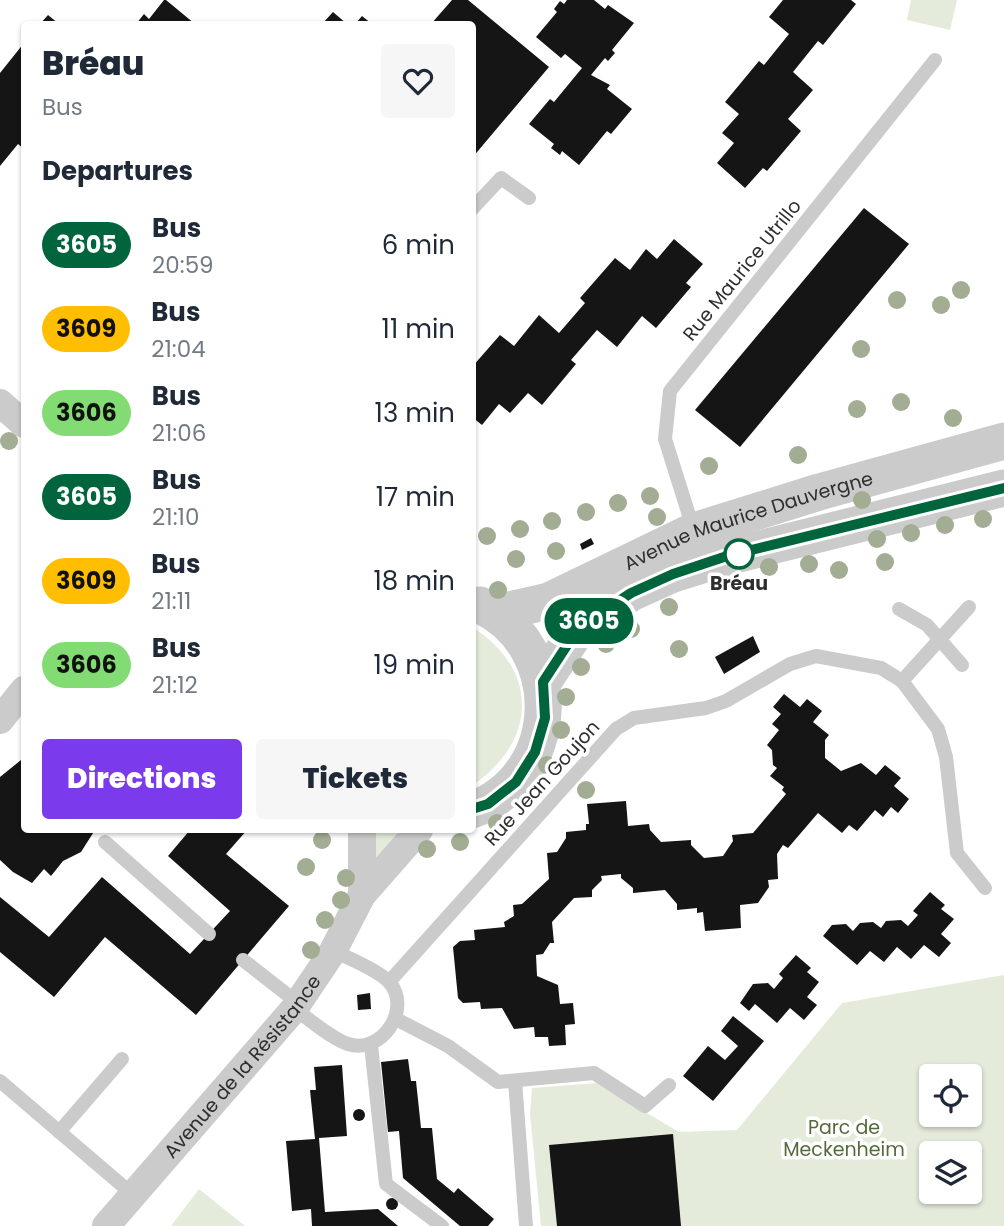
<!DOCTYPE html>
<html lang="en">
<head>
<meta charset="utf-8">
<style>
  body { margin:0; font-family:Poppins,sans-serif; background:#f6f6f7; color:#1f2937; height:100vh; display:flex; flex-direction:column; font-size:26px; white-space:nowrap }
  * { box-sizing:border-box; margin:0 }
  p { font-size:23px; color:#747a83 }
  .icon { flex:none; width:38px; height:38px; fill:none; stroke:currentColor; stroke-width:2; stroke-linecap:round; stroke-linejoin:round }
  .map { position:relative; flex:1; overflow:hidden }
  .details { position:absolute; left:21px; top:21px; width:455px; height:812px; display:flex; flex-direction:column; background:#fff; border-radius:7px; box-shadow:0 2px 5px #0004 }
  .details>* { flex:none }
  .badge { padding:0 14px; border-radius:23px; font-size:24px; line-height:46px }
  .tools { position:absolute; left:919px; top:1064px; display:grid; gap:14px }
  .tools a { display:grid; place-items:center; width:63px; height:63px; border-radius:7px; background:#fff; box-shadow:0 2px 5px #0004; font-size:35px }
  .map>.badge { position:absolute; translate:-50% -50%; box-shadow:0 0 0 4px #fff }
  h2 { padding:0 21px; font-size:26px; line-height:63px }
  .round { display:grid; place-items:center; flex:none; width:74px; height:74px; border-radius:7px; background:#f6f6f7 }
  .overview { display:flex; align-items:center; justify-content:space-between; height:119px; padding:0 21px }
  h1 { font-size:33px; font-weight:800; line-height:52px }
  .action { display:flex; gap:14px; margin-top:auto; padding:14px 21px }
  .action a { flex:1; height:80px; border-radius:7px; background:#7c3aed; color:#fff; font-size:28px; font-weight:800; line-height:80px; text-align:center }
  .action a+a { background:#f6f6f7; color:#1f2937 }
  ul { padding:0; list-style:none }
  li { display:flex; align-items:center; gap:21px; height:84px; padding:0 21px }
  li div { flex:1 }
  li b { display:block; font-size:26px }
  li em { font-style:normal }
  li .badge { min-width:77px; font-weight:700; text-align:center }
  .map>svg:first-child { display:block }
</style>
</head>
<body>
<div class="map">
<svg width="1004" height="1226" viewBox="0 0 1004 1226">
  <rect width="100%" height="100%" fill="#fff"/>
  <g fill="#e5ebdb" fill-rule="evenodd">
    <polygon points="911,0 957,0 950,30 907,20"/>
    <path d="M472,627C540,670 537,741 473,785Z"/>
    <polygon points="369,830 408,830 386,854 368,864"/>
    <path d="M1004,975V1226H541L530,1114L532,1088L596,1083L679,1132L737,1130L842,1003ZM931,1076H970V1115H931ZM931,1153H970V1192H931Z"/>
    <polygon points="199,1189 245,1226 171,1226"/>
  </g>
  <g fill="#151515">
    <polygon points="164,0 166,0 195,24 136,24 144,14 149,19"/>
    <polygon points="452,0 468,0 549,67 472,158 472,24 431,24"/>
    <polygon points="567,0 594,0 605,9 608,5 634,23 612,50 615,53 608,61 605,58 591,75 610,85 607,89 632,109 611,134 607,131 579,165 562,151 560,155 551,148 554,144 529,124 550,99 554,102 582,68 565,54 561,58 536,37 557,12 554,9 560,1 564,4"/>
    <polygon points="783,0 851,0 856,4 823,45 818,41 793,72 813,90 788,119 801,131 767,171 763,168 745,188 717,163 734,143 722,133 739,114 725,102 759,61 764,65 789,34 769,17"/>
    <polygon points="333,12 347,24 322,24"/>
    <polygon points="48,15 59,24 40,24"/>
    <polygon points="362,16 372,24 355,24"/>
    <polygon points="24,43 24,149 18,144 0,166 0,73"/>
    <polygon points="864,208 909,244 740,447 695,410"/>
    <polygon points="674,239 703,264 686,283 691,287 656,328 642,316 617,347 597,330 571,360 576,364 542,405 528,393 510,413 499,404 482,425 472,417 472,367 500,335 514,346 539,315 559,333 585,303 580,298 615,258 630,270 646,249 657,259"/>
    <polygon points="591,538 594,544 582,550 580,544"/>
    <polygon points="753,636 760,652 724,674 715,657"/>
    <polygon points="784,694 800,707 807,699 822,711 813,722 829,735 825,740 825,758 841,771 861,763 876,775 885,765 901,778 894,786 909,799 898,813 891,807 883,817 875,810 857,831 849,825 842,833 818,813 788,848 783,845 777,854 778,879 768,880 769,887 758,903 740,905 741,928 705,931 703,912 697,913 697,908 677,910 677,904 665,890 633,893 633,888 621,878 621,874 601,876 602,880 592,890 592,897 574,898 552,922 554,943 550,943 543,954 536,955 537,976 558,985 560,1004 573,1003 575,1024 565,1025 566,1045 549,1046 548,1037 535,1037 534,1027 514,1029 502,1008 481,1009 480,1002 463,1003 458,998 453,947 460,941 475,940 474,930 505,927 504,922 514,916 513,905 522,904 549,879 547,853 557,852 566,838 566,832 586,830 586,824 589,824 587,804 626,801 628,826 649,824 650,830 661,842 691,840 691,845 704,858 723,856 733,841 732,835 753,833 786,794 782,790 784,787 770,776 777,768 773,765 772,750 767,745 779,730 772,724 781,714 773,707"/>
    <polygon points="21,760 24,762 24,830 95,830 81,852 63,861 51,876 44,869 32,883 13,872 0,860 0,777"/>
    <polygon points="190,830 247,830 226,854 289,906 196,1015 105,937 54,997 0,952 0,897 49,937 102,877 190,954 230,911 168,856"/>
    <polygon points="930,892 945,905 941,909 954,919 941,934 951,943 939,957 924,945 911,959 897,947 884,962 870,951 857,965 823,936 832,925 846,924 853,931 860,923 873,922 881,928 886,921 901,920 908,926 918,915 913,911"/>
    <polygon points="796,955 811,968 807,972 819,982 807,997 817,1005 804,1020 790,1008 777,1023 755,1004 749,1011 740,1003 753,984 768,983 774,989 783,978 779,974"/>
    <polygon points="370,993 371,1009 358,1010 357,995"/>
    <polygon points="733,1016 764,1041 713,1101 683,1076 708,1046 725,1060 738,1046 721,1031"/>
    <polygon points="408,1059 411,1081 416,1081 421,1128 432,1128 437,1179 454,1193 458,1188 494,1219 488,1226 460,1226 403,1178 399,1131 388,1132 381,1062"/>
    <polygon points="342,1065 347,1136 319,1138 325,1212 378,1209 398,1226 312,1226 311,1209 292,1211 286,1141 315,1139 310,1090 316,1090 314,1067"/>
    <circle cx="359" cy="1115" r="6"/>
    <polygon points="673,1134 681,1226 557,1226 549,1145"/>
    <circle cx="392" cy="1204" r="6"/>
  </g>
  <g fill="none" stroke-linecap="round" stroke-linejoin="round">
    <g stroke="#cbcbcb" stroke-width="14">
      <polyline points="472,209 501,178 529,198"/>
      <polyline points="694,531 665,439 670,391 935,60"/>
      <polyline points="899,609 927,625 962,665"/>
      <polyline points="902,681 969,607"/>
      <polyline points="105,842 209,934"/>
      <polyline points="243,960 298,1003"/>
      <polyline points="389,982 616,729 634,718 706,708 726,701 790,664 816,656 881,668 902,681 938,729 946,757 957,853 985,888"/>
      <path d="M294,1009C310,1019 330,1038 348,1044C381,1055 412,1010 390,983C381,972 347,957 333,951"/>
      <polyline points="396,1019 448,1046 498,1082 594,1073 645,1106 669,1085"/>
      <polyline points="371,1045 386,1184 442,1226"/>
      <polyline points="0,1081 131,1193"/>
      <polyline points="515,1081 526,1226"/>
      <polyline points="59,1132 122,1059"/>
    </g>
    <g stroke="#cbcbcb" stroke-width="28">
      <polyline points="0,403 24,424"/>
      <polyline points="0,720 24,690"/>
      <polyline points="362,895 362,830"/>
      <path id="s1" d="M106,1226L294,1009L333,951L362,895L419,830"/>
    </g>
    <g stroke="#cbcbcb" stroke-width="37">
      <path id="s2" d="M496,613L549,601L694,531L819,492L1004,441"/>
      <polyline points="543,682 579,627 631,593 673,574 727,557 1004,488"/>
      <path d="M472,810C564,776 567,646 480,605"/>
    </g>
  </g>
  <g fill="#a2ad93">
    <circle cx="961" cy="290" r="9"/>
    <circle cx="897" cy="300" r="9"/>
    <circle cx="941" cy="305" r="9"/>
    <circle cx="861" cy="349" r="9"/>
    <circle cx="901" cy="402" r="9"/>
    <circle cx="857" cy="409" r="9"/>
    <circle cx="953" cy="418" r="9"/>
    <circle cx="9" cy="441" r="9"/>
    <circle cx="798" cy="455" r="9"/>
    <circle cx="709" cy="466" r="9"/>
    <circle cx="650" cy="496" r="9"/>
    <circle cx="862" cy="500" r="9"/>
    <circle cx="618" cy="503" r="9"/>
    <circle cx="586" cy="512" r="9"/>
    <circle cx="657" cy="517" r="9"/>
    <circle cx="983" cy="519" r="9"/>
    <circle cx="552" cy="521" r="9"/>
    <circle cx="945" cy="525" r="9"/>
    <circle cx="520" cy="529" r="9"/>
    <circle cx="911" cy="533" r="9"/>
    <circle cx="487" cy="536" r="9"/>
    <circle cx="877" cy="539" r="9"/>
    <circle cx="556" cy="551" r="9"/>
    <circle cx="516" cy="559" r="9"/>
    <circle cx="885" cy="562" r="9"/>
    <circle cx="809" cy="564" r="9"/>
    <circle cx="769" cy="567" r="9"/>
    <circle cx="839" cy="570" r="9"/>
    <circle cx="498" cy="590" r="9"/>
    <circle cx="669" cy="607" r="9"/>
    <circle cx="631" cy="629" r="9"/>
    <circle cx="606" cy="644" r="9"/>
    <circle cx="679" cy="649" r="9"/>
    <circle cx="581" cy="667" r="9"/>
    <circle cx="566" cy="697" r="9"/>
    <circle cx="561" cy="730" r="9"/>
    <circle cx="547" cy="765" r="9"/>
    <circle cx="586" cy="790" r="9"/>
    <circle cx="497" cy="823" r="9"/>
    <circle cx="322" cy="840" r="9"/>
    <circle cx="460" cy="842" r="9"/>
    <circle cx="427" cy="849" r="9"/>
    <circle cx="306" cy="867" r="9"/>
    <circle cx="346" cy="878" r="9"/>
    <circle cx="341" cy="900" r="9"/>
    <circle cx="325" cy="920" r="9"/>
    <circle cx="311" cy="950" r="9"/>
  </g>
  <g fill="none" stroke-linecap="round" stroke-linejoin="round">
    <g stroke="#fff" stroke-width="16">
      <polyline id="line" points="472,809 488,804 516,782 535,752 545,718 543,682 579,627 631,593 673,574 727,556 1004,488"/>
    </g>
    <use href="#line" stroke="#00643c" stroke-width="10"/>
  </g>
  <circle fill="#fff" stroke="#00643c" stroke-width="3.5" cx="739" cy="554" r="14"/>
  <g text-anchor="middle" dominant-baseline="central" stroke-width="7" stroke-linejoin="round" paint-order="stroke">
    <g font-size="19" fill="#2e2e2e" stroke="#fff">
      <text transform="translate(742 270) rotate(-51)">Rue Maurice Utrillo</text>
      <text stroke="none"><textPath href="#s2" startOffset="270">Avenue Maurice Dauvergne</textPath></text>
      <text transform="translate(542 783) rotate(-48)">Rue Jean Goujon</text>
      <text stroke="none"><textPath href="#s1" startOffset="210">Avenue de la Résistance</textPath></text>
    </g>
    <g font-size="19" font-weight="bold" fill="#2e2e2e" stroke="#fff">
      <text x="739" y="583">Bréau</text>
    </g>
    <g font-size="19" fill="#556a3b" stroke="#fff">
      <text x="844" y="1127">Parc de<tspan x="844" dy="22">Meckenheim</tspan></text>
    </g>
  </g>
</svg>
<div class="tools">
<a><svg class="icon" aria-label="locate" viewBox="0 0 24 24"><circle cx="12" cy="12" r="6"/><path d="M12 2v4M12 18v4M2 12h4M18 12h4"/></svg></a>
<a><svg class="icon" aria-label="layers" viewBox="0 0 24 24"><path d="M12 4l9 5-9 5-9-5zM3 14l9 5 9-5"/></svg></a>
</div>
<b class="badge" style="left:589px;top:621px;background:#00643c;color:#fff">3605</b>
<section class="details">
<div class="overview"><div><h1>Bréau</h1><p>Bus</p></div><a class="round"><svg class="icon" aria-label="heart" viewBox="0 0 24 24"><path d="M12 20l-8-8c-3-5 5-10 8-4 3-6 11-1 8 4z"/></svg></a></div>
<h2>Departures</h2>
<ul>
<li><span class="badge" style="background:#00643c;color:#fff">3605</span><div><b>Bus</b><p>20:59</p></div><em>6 min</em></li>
<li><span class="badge" style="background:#ffbe00;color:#111">3609</span><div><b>Bus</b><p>21:04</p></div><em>11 min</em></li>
<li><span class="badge" style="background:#82dc73;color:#111">3606</span><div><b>Bus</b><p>21:06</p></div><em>13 min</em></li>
<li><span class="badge" style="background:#00643c;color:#fff">3605</span><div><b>Bus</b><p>21:10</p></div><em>17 min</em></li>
<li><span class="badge" style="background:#ffbe00;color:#111">3609</span><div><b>Bus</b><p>21:11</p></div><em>18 min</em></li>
<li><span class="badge" style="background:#82dc73;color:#111">3606</span><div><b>Bus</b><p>21:12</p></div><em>19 min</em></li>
</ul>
<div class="action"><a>Directions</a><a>Tickets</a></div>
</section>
</div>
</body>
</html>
